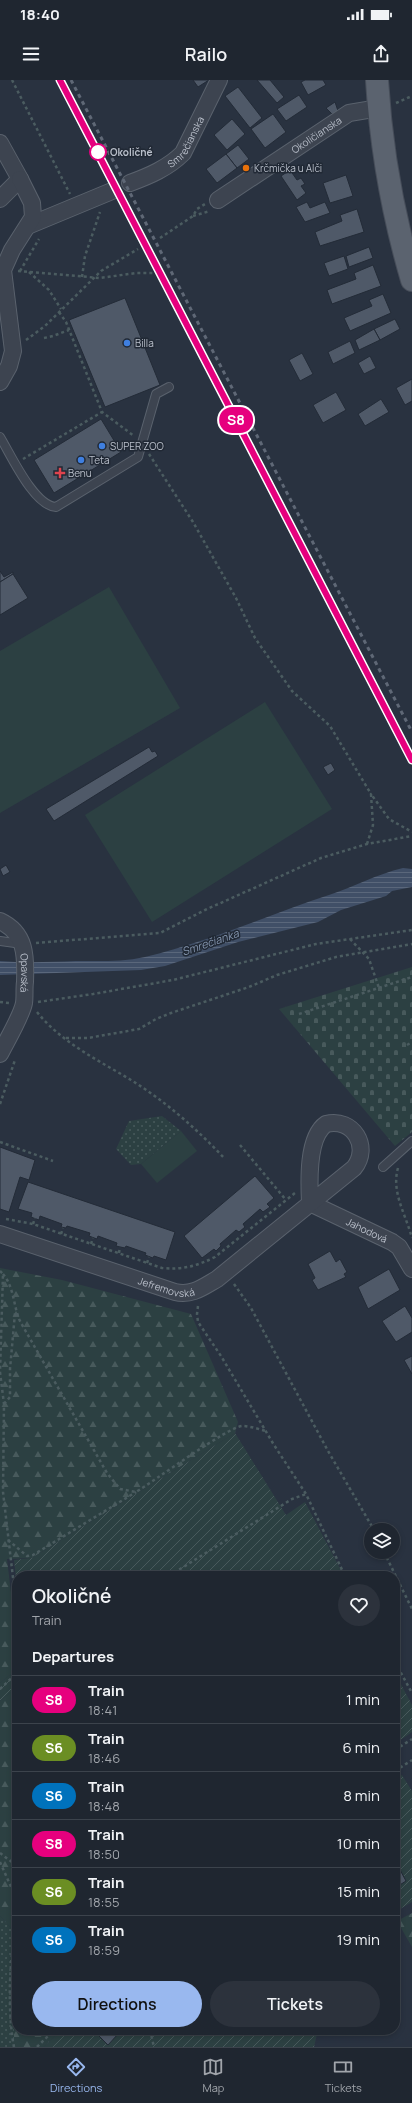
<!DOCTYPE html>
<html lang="en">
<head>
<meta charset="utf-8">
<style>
  body { margin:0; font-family:Manrope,sans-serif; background:#2c323c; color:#f1f3f6; height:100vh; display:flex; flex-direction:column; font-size:15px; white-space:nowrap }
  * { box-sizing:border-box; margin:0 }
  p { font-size:13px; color:#a1a5ab }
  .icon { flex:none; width:22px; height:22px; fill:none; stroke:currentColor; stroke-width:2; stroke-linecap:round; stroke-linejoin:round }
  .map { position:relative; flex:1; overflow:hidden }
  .sheet { position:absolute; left:12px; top:1491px; width:388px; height:464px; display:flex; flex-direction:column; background:#1f2630; border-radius:16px; box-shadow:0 2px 6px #0003,0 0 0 1px #3c434c }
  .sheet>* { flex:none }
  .badge { padding:0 8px; border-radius:13px; font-size:14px; line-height:26px }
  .controls { position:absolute; left:364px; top:1443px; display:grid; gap:8px }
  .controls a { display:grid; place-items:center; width:36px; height:36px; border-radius:50%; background:#1f2630; box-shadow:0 2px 6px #0003,0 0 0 1px #3c434c; font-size:20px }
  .map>.badge { position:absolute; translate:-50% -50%; box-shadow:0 0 0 2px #fff }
  h2 { padding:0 20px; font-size:15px; line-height:36px }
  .round { display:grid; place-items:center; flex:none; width:42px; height:42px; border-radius:21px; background:#2c323c }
  .overview { display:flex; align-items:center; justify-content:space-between; height:68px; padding:0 20px }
  h1 { font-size:19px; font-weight:600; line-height:30px }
  .cta { display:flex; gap:8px; margin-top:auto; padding:8px 20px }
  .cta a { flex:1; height:46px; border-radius:24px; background:#99b8ef; color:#111; font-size:16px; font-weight:600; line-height:46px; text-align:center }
  .cta a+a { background:#2c323c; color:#f1f3f6 }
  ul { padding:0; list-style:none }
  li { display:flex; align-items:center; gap:12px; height:48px; padding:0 20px; border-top:1px solid #3c434c }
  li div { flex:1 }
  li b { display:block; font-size:15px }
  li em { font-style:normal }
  li .badge { min-width:44px; font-weight:700; text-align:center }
  .status { display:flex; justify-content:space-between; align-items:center; height:28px; padding:0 20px; background:#1f2630; direction:ltr }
  .status svg { height:11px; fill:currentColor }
  header { display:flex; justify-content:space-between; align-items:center; height:52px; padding:0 20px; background:#1f2630; font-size:18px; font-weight:600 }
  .menu { display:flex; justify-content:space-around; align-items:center; height:56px; border-top:1px solid #3c434c; background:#1f2630; font-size:11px; color:#a1a5ab }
  .menu a { display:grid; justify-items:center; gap:2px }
  .menu .active { color:#99b8ef }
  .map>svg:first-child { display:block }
</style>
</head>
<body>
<div class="status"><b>18:40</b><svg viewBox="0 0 49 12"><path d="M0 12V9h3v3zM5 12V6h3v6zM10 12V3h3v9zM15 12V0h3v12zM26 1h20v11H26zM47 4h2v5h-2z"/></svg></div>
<header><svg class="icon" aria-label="menu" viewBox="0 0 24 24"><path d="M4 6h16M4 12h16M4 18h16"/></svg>Railo<svg class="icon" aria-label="share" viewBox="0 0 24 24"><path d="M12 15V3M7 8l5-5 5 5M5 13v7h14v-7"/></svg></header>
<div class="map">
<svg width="412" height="1967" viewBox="0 0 412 1967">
  <defs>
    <pattern id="grass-dots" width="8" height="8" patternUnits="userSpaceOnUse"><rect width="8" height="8" fill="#2c4042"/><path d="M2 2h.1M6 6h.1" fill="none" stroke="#485a5c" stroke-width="1.8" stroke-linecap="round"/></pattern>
    <pattern id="forest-firs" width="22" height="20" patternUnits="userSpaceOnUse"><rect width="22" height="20" fill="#2c4042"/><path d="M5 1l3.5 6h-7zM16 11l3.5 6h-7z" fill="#485a5c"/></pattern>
    <pattern id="cemetery-stones" width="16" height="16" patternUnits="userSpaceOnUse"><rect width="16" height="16" fill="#2c4042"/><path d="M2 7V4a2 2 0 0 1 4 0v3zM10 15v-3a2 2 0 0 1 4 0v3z" fill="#485a5c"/></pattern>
    <pattern id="garden-furrows" width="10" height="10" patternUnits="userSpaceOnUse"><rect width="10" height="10" fill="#2c4042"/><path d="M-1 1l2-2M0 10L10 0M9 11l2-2" fill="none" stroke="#485a5c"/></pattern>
    <pattern id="water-rules" width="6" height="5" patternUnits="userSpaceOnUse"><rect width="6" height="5" fill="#404f67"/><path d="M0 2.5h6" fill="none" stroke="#5a677b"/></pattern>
  </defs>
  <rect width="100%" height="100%" fill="#293240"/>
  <g fill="url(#grass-dots)">
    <polygon points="162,1036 181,1051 141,1084 131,1085 116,1069 129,1041"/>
    <polygon points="0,1836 12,1849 17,1881 14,1914 14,1964 11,1967 0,1967"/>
  </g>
  <g fill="url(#forest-firs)">
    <polygon points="0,1188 62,1200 191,1234 238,1342 235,1353 32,1478 7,1479 17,1563 17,1589 0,1603"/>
    <polygon points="17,1608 17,1881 12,1849 0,1836 0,1621"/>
    <polygon points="412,1833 412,1867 397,1841"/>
    <polygon points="17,1883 17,1950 61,1950 44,1967 11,1967 14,1964 14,1914"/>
  </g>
  <polygon fill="url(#cemetery-stones)" points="412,887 412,1052 395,1066 279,929"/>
  <g fill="url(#garden-furrows)">
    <polygon points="235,1353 286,1435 305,1422 344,1496 17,1496 17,1507 14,1480 32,1478"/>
    <polygon points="17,1589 17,1608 0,1621 0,1603"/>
    <polygon points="395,1593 412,1625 412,1652 395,1664"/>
    <polygon points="402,1695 412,1711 412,1822 395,1832 395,1699"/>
    <polygon points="61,1950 318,1950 314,1967 44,1967"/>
  </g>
  <g fill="#2c4042">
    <polygon points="109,507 180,628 0,733 0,571"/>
    <polygon points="265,622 332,729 152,842 85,735"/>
    <polygon points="181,1051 197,1071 157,1103 141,1084"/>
  </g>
  <path fill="url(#water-rules)" d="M403,788L412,789V807L392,811L386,816L341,830L318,842L238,862L165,886L141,890L0,895V881C25,883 50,882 76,881C99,881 122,882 145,877C208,862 268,835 329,815C354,807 377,794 403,788Z"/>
  <g fill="#4f5968" stroke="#232b37">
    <polygon points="193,0 209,0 198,7"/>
    <polygon points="257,0 270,0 284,17 277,23"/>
    <polygon points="305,0 323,0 326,5 308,15 301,2"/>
    <polygon points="238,7 262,38 250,48 225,16"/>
    <polygon points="299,15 307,27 286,41 277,29"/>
    <polygon points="335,22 338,31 337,34 332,34 326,28"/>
    <polygon points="273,34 286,52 265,68 251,49"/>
    <polygon points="232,39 245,54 227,70 214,55"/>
    <polygon points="238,65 249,79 237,88 226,74"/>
    <polygon points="226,74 237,88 217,103 206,89"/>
    <polygon points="290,90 297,100 301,98 305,104 301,106 306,113 297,120 281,96"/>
    <polygon points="346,95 353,116 330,123 323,103"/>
    <polygon points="307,122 310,128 325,122 330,133 305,142 296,127"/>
    <polygon points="357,129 364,152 320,166 315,152 342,141 340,135"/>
    <polygon points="369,167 373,178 349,187 346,176"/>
    <polygon points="344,176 348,189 329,196 324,183"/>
    <polygon points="373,185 381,206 332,224 327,210 356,199 354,193"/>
    <polygon points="383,214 391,233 350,251 344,238 372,226 369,220"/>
    <polygon points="125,218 160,305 105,327 69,240"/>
    <polygon points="395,239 400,249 380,260 374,249"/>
    <polygon points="374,249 380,260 359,270 355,260"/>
    <polygon points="350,261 355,273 333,284 328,272"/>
    <polygon points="302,273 313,294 300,301 289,280"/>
    <polygon points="370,276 376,288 364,294 358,283"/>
    <polygon points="412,299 412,321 405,325 396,308"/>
    <polygon points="336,312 346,330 323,343 313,325"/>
    <polygon points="381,319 389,332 365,346 358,334"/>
    <polygon points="101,339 121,372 54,413 34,380"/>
    <polygon points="0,491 4,497 13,492 13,494 0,502"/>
    <polygon points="13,494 28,518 0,535 0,502"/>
    <polygon points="149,667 152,672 155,671 158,676 54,741 46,729"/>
    <polygon points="331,683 335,690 328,695 323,687"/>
    <polygon points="6,785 10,792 3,796 0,789"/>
    <polygon points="0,1067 35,1080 29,1100 20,1097 9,1132 0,1129"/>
    <polygon points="255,1096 274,1118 267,1124 270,1127 263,1132 260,1129 243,1144 245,1147 239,1152 236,1150 220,1164 221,1166 216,1171 214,1169 202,1178 184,1156"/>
    <polygon points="28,1102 175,1152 166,1180 154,1176 153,1178 145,1175 146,1173 126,1166 125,1168 116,1166 117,1163 98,1156 97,1159 89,1156 90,1153 67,1146 66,1148 61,1147 62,1144 40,1136 39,1140 31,1137 32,1133 18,1129"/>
    <polygon points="330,1171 336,1182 340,1179 347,1192 344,1194 346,1197 318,1210 312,1200 315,1198 308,1184"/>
    <polygon points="389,1189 400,1210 368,1229 358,1207"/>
    <polygon points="405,1226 412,1238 412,1252 396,1262 382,1241"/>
    <polygon points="412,1276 412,1294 404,1280"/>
    <polygon points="399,1788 406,1801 395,1808 395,1791"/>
    <polygon points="101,1950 113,1950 118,1954 108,1965 97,1954"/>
  </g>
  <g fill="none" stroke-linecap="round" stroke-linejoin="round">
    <g stroke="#5a626d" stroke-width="10">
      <g id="lane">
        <path d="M0,357C11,375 34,426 56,427L138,377L156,314L169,307"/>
        <polyline points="0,861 22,864"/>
        <polyline points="383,1087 412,1061"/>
      </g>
    </g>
    <g stroke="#5a626d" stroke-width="18">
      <g id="street">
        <polyline points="0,63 20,99 0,119"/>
        <path id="s1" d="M130,103C149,96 168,88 183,73L219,0"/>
        <path id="s2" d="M218,120L349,33L379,28"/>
        <polyline points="30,145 112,111"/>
        <polyline points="0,302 9,286 13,271 3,190 12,170 33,137 32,123 20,99"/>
        <path id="s3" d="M0,841C26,853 26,876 25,902C24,908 25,917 24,923C22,935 6,962 0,974"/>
        <path id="s4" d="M310,1123L392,1162L399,1167L412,1189"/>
        <path id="s5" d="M0,1154L175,1212C192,1216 203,1207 217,1199L354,1088C371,1067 353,1037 326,1044C307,1057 309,1102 310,1123"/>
      </g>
    </g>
    <g stroke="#464d59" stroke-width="24">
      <path id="primary" d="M377,0C381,68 393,135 412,200"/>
    </g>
    <g stroke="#4b5c60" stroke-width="2.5" stroke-dasharray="3 3" stroke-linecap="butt">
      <polyline points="12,0 70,114"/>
      <polyline points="396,23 412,16"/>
      <polyline points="193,136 210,131"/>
      <polyline points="160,158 193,136 197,129 205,124"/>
      <polyline points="18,191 100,198 136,193 155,193"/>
      <polyline points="20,191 39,159"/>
      <polyline points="29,192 49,210 61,229"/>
      <polyline points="82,197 85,176 100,132"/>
      <polyline points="59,232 66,242 102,332 134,356"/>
      <polyline points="44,258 53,256 69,250"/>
      <polyline points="26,260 45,246 101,191 138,169"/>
      <polyline points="149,374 193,442 236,518 255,558 292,611 330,646 371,714"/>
      <polyline points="23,379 102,332"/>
      <polyline points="367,764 373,745 371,714 389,739 412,752"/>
      <polyline points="350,859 369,879 379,908"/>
      <polyline points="36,863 160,853 205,830 321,778 367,764 412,756"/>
      <polyline points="0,922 9,923"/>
      <polyline points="38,922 93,914 173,900 316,864 412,850"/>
      <path d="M37,932C62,963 98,980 131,1000C165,1021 197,1049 225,1079"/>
      <polyline points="299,934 412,897"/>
      <polyline points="66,958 88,958 139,949 156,939 171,933 249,907 277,895 336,877 412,864"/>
      <polyline points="407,965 412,962"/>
      <polyline points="0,1024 15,980"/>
      <polyline points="0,1062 53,1081"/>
      <polyline points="240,1065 286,1120"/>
      <path d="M398,1088C391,1112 406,1135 412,1158"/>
      <path d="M6,1139L33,1144L162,1188C182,1190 197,1186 215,1177L295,1113"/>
      <polyline points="33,1144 35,1138"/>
      <polyline points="61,1154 63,1148"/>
      <polyline points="91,1164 93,1158"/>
      <polyline points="119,1173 120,1167"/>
      <polyline points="147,1183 149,1177"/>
      <polyline points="0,1191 3,1194 0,1292"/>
      <path d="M3,1194C15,1208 13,1228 21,1243L107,1393L120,1409L136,1412C154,1401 228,1347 242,1346C250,1346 258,1349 266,1351"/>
      <polyline points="234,1204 251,1228 328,1371 374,1450"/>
      <polyline points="198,1226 197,1234 198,1242 221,1276 274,1365 306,1414 345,1496"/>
      <polyline points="0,1292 4,1324 3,1412 17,1532"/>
      <polyline points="4,1324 10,1317 10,1289 15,1233"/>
      <polyline points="8,1460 27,1476 33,1475 136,1412"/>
      <polyline points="384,1472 412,1529"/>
      <polyline points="169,1496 292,1419 306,1414"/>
      <polyline points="395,1582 412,1613"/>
      <polyline points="0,1609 17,1593"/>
      <polyline points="395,1670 412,1659"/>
      <polyline points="395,1691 412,1680"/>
      <polyline points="0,1773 17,1786"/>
      <polyline points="0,1782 17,1820"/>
      <polyline points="150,1950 154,1967"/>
      <path d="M14,1967C8,1938 8,1877 17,1849"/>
      <polyline points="37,1967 54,1950"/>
    </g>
    <use href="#lane" stroke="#3d4450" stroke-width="8"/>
    <use href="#street" stroke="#3d4450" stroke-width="16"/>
    <use href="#primary" stroke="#5b636f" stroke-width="22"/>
    <g stroke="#5f6876" stroke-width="3" stroke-dasharray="4 4" stroke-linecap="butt">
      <polyline points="60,0 412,680"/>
      <polyline points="71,0 412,652"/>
    </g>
  </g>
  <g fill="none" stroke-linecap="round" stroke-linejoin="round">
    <g stroke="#fff" stroke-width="9">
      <polyline id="line" points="60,0 412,680"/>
    </g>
    <use href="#line" stroke="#e6007e" stroke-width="6"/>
  </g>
  <circle fill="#fff" stroke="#e6007e" stroke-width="2" cx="98" cy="72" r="8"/>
  <circle fill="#e8710a" stroke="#212935" stroke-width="1.5" cx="246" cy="88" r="4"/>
  <g fill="#3f7fe0" stroke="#212935" stroke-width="1.5">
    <circle cx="127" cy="263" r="4"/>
    <circle cx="102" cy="366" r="4"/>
    <circle cx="81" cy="380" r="4"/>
  </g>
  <path fill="#e0444e" stroke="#212935" stroke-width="1.5" d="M58 387h4v4h4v4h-4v4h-4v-4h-4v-4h4z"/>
  <g text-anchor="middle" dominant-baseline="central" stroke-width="3" stroke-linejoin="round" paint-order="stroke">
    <g font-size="10" fill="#b9bfca" stroke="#212935">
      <text stroke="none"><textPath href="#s2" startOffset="118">Okoličianska</textPath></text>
      <text stroke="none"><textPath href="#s1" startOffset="72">Smrečianska</textPath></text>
      <text stroke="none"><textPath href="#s3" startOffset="62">Opavská</textPath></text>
      <text stroke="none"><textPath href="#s4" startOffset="63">Jahodová</textPath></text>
      <text stroke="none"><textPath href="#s5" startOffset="175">Jefremovská</textPath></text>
    </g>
    <g font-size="10" font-weight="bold" fill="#b9bfca" stroke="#212935" text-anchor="start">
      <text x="110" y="72">Okoličné</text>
    </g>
    <g font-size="10" fill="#b9bfca" stroke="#212935" text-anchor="start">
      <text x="254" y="88">Krčmička u Alči</text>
      <text x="135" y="263">Billa</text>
      <text x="110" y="366">SUPER ZOO</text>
      <text x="89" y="380">Teta</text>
      <text x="68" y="393">Benu</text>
    </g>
    <g font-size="11" font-style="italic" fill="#8495ae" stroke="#212935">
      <text transform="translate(210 862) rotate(-19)">Smrečianka</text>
    </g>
  </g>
</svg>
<div class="controls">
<a><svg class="icon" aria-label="layers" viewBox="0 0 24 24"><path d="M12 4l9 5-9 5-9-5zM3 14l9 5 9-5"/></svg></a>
</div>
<b class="badge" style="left:236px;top:340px;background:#e6007e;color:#fff">S8</b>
<section class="sheet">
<div class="overview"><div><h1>Okoličné</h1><p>Train</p></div><a class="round"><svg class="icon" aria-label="heart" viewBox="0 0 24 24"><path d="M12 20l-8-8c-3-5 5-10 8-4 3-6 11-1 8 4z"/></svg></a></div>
<h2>Departures</h2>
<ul>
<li><span class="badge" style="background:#e6007e;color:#fff">S8</span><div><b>Train</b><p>18:41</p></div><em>1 min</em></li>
<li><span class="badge" style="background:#6b8e23;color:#fff">S6</span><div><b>Train</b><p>18:46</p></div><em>6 min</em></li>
<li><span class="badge" style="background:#0072bc;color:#fff">S6</span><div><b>Train</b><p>18:48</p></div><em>8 min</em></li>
<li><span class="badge" style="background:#e6007e;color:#fff">S8</span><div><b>Train</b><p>18:50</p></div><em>10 min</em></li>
<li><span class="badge" style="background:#6b8e23;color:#fff">S6</span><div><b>Train</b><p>18:55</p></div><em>15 min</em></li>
<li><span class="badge" style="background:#0072bc;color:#fff">S6</span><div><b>Train</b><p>18:59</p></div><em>19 min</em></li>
</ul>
<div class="cta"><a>Directions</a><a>Tickets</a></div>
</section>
</div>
<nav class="menu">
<a class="active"><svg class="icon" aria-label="directions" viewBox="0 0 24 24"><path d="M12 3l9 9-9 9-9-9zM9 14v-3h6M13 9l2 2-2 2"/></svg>Directions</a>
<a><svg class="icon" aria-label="map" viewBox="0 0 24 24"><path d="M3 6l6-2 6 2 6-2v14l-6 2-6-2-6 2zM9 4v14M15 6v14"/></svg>Map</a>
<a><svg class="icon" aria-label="tickets" viewBox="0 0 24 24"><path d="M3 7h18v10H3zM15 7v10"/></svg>Tickets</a>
</nav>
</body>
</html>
